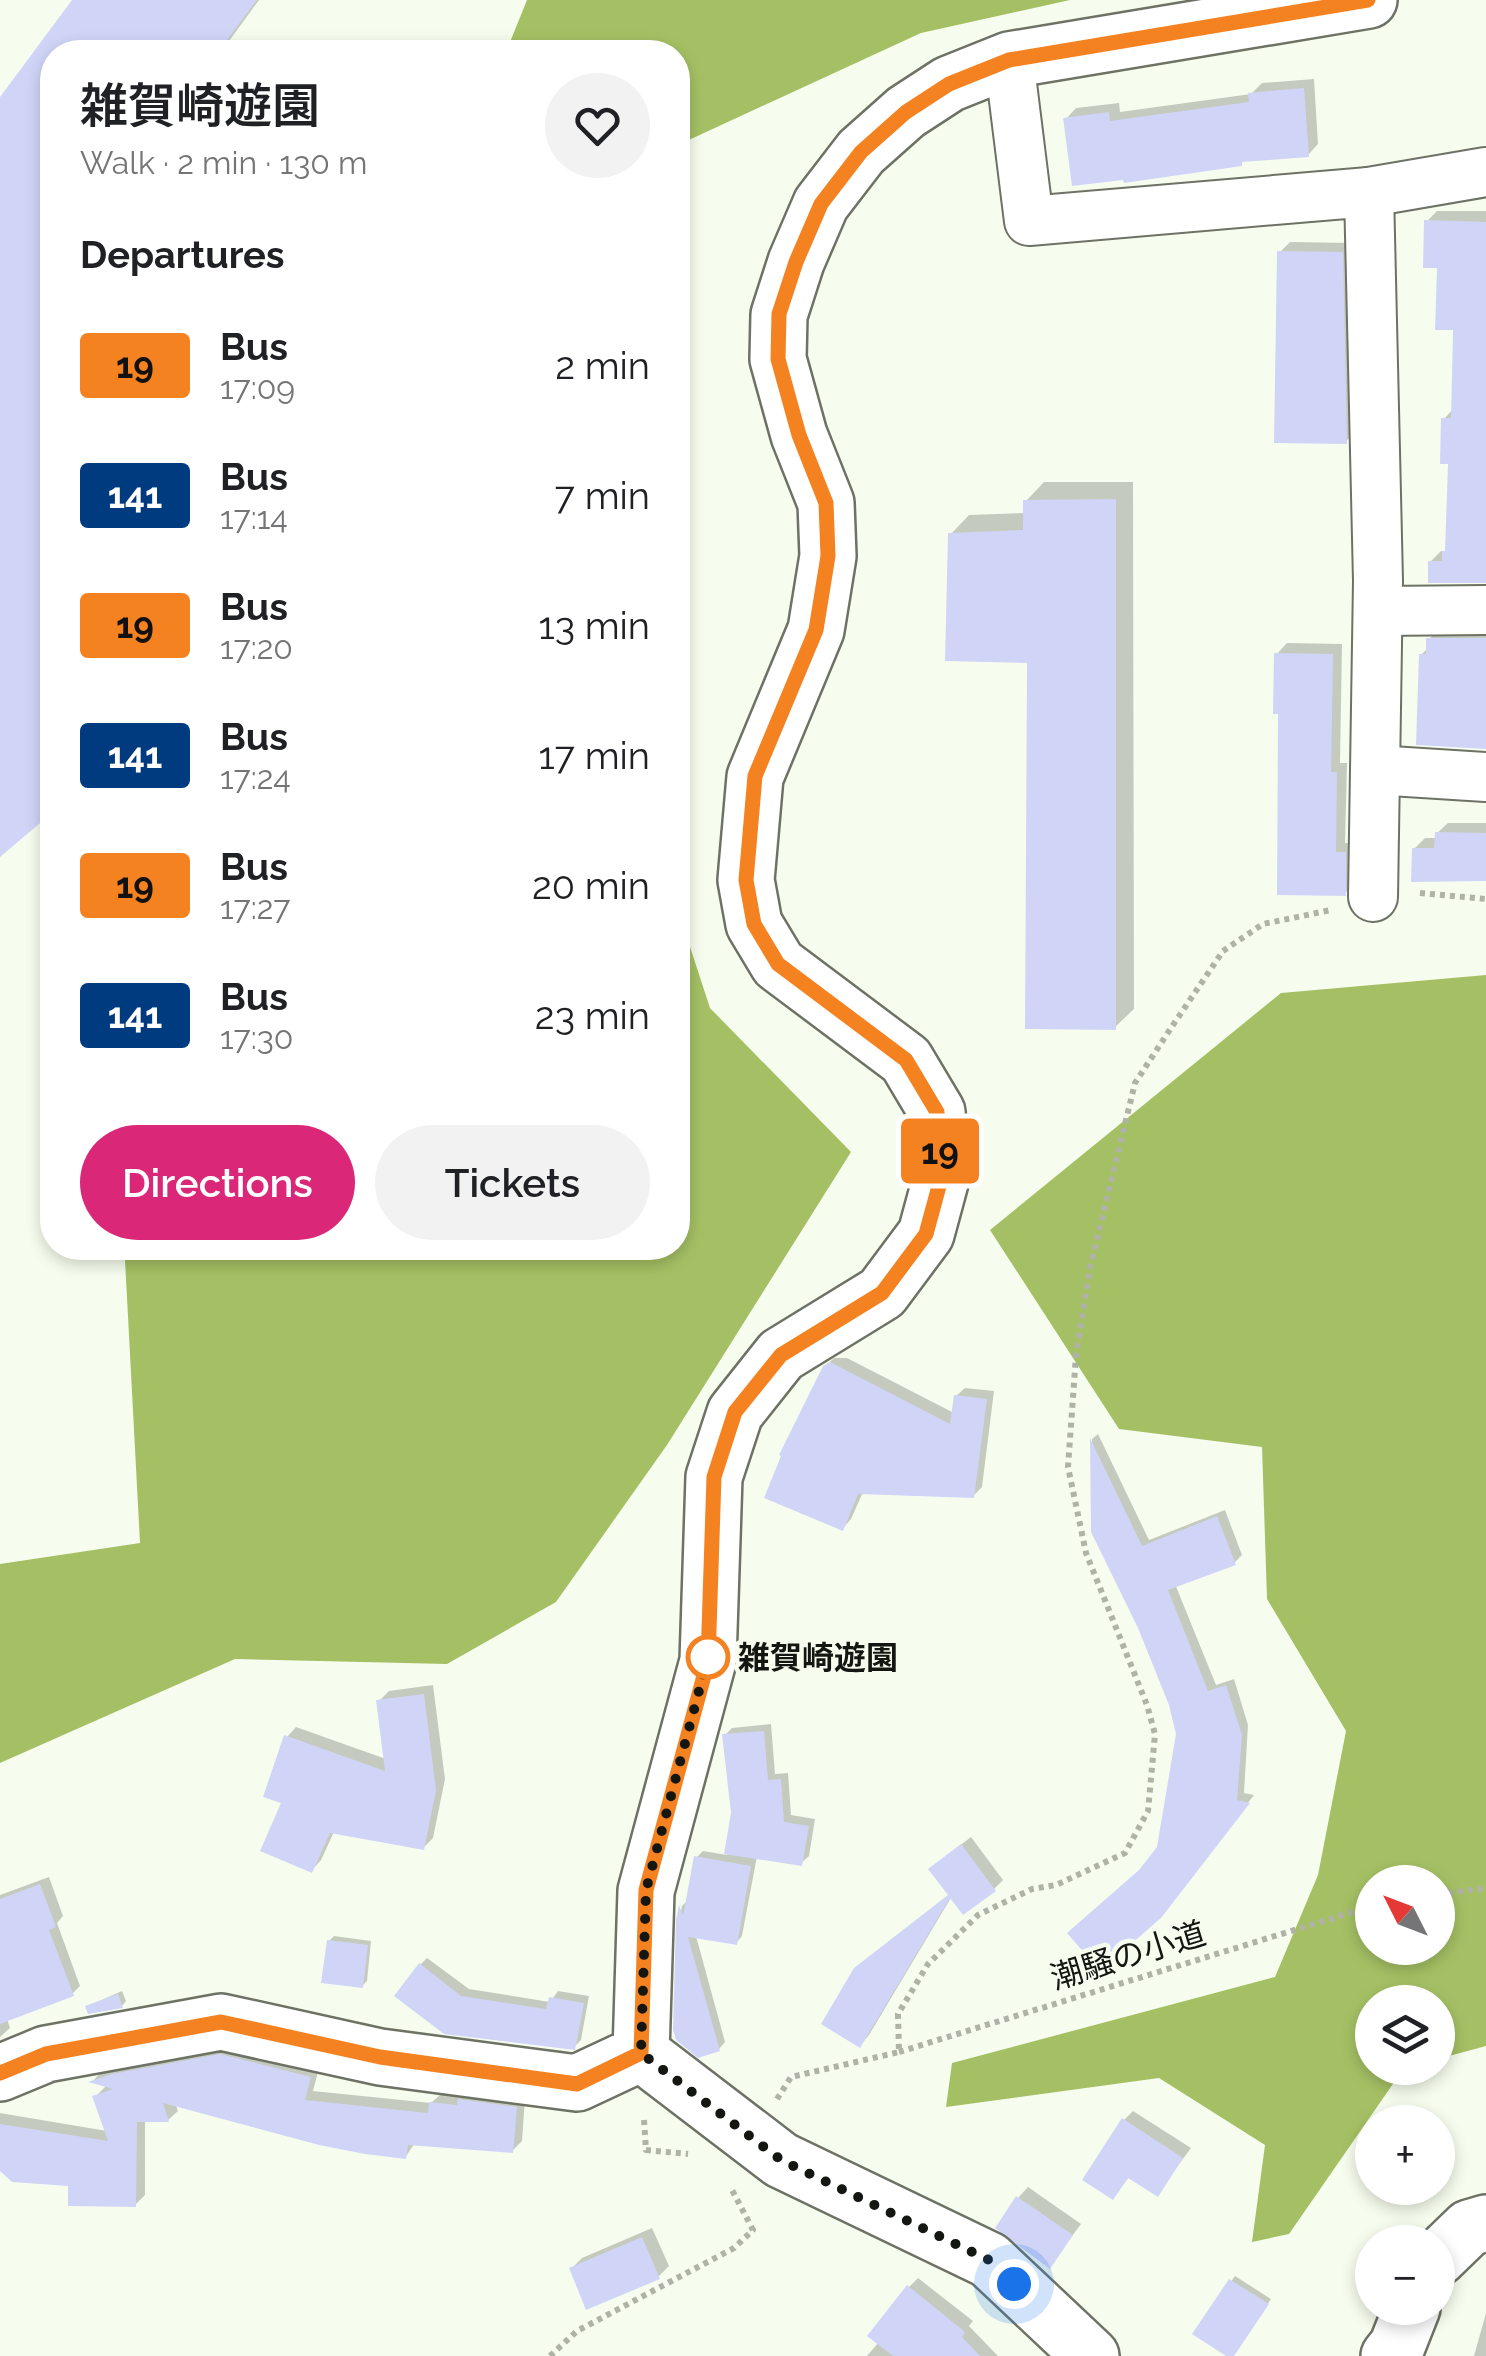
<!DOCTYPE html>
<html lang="en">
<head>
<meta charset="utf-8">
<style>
  body { margin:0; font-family:Raleway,"Noto Sans JP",sans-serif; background:#f2f2f2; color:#202124; height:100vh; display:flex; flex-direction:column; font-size:38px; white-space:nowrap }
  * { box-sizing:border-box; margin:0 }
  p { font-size:32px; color:#757577 }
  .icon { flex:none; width:55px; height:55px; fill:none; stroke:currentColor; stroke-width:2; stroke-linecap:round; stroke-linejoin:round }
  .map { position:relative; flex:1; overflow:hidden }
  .sheet { position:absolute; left:40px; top:40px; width:650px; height:1220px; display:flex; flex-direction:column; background:#fff; border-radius:40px; box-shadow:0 5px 15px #0003 }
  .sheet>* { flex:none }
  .badge { padding:0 20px; border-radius:8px; font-size:35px; line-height:65px }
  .needle { width:65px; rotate:312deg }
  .buttons { position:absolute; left:1355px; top:1865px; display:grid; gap:20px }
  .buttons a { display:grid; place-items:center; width:100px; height:100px; border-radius:50%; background:#fff; box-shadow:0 5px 15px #0003; font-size:50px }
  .you { position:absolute; width:50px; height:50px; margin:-25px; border:8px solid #fff; border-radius:50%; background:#1a73e8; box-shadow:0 0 0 15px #1a73e833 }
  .map>.badge { position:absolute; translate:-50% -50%; box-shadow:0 0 0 5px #fff }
  h2 { padding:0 40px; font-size:38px; line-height:90px }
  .round { display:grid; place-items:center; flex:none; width:105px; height:105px; border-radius:52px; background:#f2f2f2 }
  .head { display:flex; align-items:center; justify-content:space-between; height:170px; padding:0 40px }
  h1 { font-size:48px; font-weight:600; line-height:75px }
  .primary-button { display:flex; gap:20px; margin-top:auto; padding:20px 40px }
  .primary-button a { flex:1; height:115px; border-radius:60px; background:#db2777; color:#fff; font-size:40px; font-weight:600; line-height:115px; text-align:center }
  .primary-button a+a { background:#f2f2f2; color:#202124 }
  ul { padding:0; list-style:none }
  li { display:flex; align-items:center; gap:30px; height:130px; padding:0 40px }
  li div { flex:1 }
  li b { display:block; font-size:38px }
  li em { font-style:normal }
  li .badge { min-width:110px; font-weight:700; text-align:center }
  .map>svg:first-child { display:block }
</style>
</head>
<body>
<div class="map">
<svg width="1486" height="2356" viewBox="0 0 1486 2356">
  <rect width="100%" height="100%" fill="#f7fdee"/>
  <g fill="#a5c064" fill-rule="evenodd">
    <polygon points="527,0 1070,0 921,33 678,145 678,52 506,52"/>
    <polygon points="678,910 710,1008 851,1152 667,1445 556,1602 447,1664 235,1659 0,1763 0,1564 140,1543 125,1260 239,1248 678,1248"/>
    <path d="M1486,975V2046L1438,2059V2002H1372V2068H1404L1289,2234L1252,2242L1265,2145L1159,2078L946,2107L952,2063L1275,1977L1318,1875L1346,1731L1267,1599L1262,1447L1119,1429L990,1230L1281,993ZM1372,1882H1438V1948H1372Z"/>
  </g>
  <g fill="#0003">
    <polygon points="75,0 259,0 221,52 52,52 52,564 0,522 0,101"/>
    <polygon points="1314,79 1318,144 1308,155 1246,159 1241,163 1066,119 1076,108 1119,103 1120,112 1251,94 1262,83"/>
    <polygon points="1437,211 1486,211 1486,580 1430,562 1441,551 1446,551 1451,462 1444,419 1454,408 1456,328 1427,221"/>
    <polygon points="1290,242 1352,243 1357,431 1346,441 1280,252"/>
    <polygon points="1044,482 1133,482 1134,1009 1115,1027 1029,661 951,534 969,515 1026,513 1026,501"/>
    <polygon points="5,550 52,604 52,809 0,854 0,555"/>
    <polygon points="1486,628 1486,747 1421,655 1429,647 1429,639 1440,629"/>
    <polygon points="1287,643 1342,644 1340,763 1347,763 1345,843 1356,843 1355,883 1344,894 1281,711 1277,654"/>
    <polygon points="1448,823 1486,823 1486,879 1414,849 1425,838 1437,838 1437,833"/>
    <polygon points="834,1358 847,1358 954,1413 956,1396 965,1388 994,1391 982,1487 973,1496 863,1492 851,1519 843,1528 825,1367"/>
    <polygon points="1098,1434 1149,1540 1225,1510 1242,1555 1234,1563 1175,1584 1216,1685 1234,1679 1248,1725 1244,1793 1254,1795 1168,1907 1143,1868 1159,1848 1179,1734 1171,1704 1140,1627 1093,1532 1092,1439"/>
    <polygon points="433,1685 445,1779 433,1838 423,1848 334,1832 321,1860 312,1870 284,1801 287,1737 296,1727 386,1759 379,1701 389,1691"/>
    <polygon points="771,1724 775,1774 788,1773 791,1815 815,1819 809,1856 801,1863 757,1856 742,1936 736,1943 696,1936 725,2042 719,2049 679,1921 682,1906 689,1899 697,1857 703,1851 727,1855 733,1813 725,1735 732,1728"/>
    <polygon points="971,1837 1003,1880 994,1889 952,1896 869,2035 860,2045 950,1894 941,1860"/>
    <polygon points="49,1877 63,1916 57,1923 80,1986 72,1994 7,2019 10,2028 0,2037 0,1895"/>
    <polygon points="334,1936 371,1941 367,1981 362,1986 329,1941"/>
    <polygon points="427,1958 469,1989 550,2002 558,1991 589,1996 581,2040 574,2047 445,2032 420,1965"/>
    <polygon points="122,1991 126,2001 122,2006 88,2006"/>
    <polygon points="231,2045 319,2068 313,2091 431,2103 441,2094 525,2098 522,2141 512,2151 415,2143 406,2156 175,2103 178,2111 168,2120 145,2120 145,2195 135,2205 70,2184 0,2168 0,2113 107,2131 95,2097 107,2085 93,2081 100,2073 123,2065"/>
    <polygon points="1133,2111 1191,2148 1157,2194 1130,2176 1113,2197 1124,2120"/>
    <polygon points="1028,2187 1081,2224 1050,2265 1018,2198"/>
    <polygon points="652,2228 669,2266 658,2277 572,2268 582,2258"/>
    <polygon points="1235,2276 1271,2299 1236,2352 1230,2356 1196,2333"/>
    <polygon points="918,2278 973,2321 969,2326 998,2356 867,2356 879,2342 909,2287"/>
    <polygon points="1486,2313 1486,2356 1474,2356"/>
  </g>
  <g fill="#d0d5f8">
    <polygon points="72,0 257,0 218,52 52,52 52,813 0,857 0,97"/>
    <polygon points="1304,88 1309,157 1242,162 1242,166 1124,183 1123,180 1072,186 1063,118 1109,112 1110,121 1249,102 1248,93"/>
    <polygon points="1424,220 1486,222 1486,583 1428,583 1428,561 1442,561 1442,551 1445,551 1448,464 1440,464 1441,418 1451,418 1453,330 1435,330 1437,268 1423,268"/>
    <polygon points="1277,251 1343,252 1347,444 1274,443"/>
    <polygon points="1116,499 1116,1030 1025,1029 1027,663 945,661 948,533 1023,530 1023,500"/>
    <polygon points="1426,638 1486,638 1486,749 1416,745 1419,654 1426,654"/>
    <polygon points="1274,653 1333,654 1331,772 1337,772 1336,852 1346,852 1346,896 1277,895 1278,714 1273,714"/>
    <polygon points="1435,832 1486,833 1486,881 1411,882 1412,848 1434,848"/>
    <polygon points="830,1362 950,1424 954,1395 987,1399 974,1498 858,1494 843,1531 764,1498 781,1456 779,1455 823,1366"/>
    <polygon points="1090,1438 1142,1546 1217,1516 1236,1565 1168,1590 1208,1691 1226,1685 1242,1735 1237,1800 1250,1803 1161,1918 1100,1971 1067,1933 1139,1870 1157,1847 1176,1734 1169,1705 1138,1628 1091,1532"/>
    <polygon points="424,1694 436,1790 424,1850 330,1833 312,1873 260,1851 281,1803 263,1797 284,1735 385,1771 376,1700"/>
    <polygon points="764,1731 768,1780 781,1779 784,1822 809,1826 802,1866 724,1854 731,1813 722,1734"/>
    <polygon points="961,1844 996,1891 963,1915 950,1898 860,2048 821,2024 854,1968 948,1895 928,1869"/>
    <polygon points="694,1856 751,1866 737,1945 688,1937 720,2051 698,2058 676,2040 673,2030 676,1920 679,1905 683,1916"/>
    <polygon points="40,1884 56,1927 49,1930 74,1996 0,2024 0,1899"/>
    <polygon points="327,1940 368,1945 363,1988 321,1983"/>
    <polygon points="419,1963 461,1996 546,2009 549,1997 584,2003 575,2050 444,2034 394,1996"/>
    <polygon points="118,1994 123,2008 88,2014 85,2006"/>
    <polygon points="220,2054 311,2077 305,2100 428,2113 429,2102 457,2105 458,2099 517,2107 513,2153 408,2145 406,2159 365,2154 319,2145 163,2103 169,2122 137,2122 136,2207 68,2206 68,2186 12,2182 0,2171 0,2124 108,2141 92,2096 113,2089 88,2082 112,2074"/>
    <polygon points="1122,2118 1183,2158 1158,2197 1128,2178 1113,2200 1082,2180"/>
    <polygon points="1016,2196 1073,2235 1050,2269 995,2228"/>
    <polygon points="642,2237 660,2279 586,2310 569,2268"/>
    <polygon points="1229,2279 1269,2304 1234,2356 1226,2356 1192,2334"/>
    <polygon points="907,2285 965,2332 962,2337 980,2356 893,2356 867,2336"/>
  </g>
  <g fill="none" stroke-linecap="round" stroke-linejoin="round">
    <g stroke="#6d7265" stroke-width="52">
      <g id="minor">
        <polyline points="1009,60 1029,221 1369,192 1378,581 1373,897"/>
        <polyline points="1369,192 1486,172"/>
        <polyline points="1378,611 1486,610"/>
        <polyline points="1375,770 1486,777"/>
      </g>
    </g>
    <g stroke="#6d7265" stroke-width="60">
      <g id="secondary">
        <polyline points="641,2053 781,2160 989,2260 1091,2356"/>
        <polyline points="1438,2258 1469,2228 1486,2223"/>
        <polyline points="1389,2356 1397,2346 1412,2308"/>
      </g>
    </g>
    <g stroke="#6d7265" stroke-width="60">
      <polyline id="primary" points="0,2073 46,2054 221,2022 380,2057 577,2083 641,2053 646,1891 708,1661 714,1477 735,1413 781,1355 882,1293 926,1234 942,1175 937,1112 906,1060 778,964 754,924 746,880 755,777 816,630 828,556 826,503 799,435 778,359 779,315 796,262 821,204 861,152 906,112 949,84 1009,60 1369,0"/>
    </g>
    <g stroke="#aeb2a7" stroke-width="6" stroke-dasharray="5 5" stroke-linecap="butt">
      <polyline points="1420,893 1486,899"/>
      <polyline points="1438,1894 1486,1888"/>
      <polyline points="899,2052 1372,1906"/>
      <polyline points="777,2099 791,2077 899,2052 898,2014 928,1964 978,1915 1032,1889 1056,1885 1125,1853 1148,1811 1155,1734 1147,1705 1086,1553 1068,1467 1076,1355 1090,1268 1135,1083 1171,1028 1223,951 1263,924 1331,910"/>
      <polyline points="644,2120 646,2150 688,2154"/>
      <polyline points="550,2356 577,2331 734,2248 753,2230 731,2188"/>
    </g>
    <use href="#minor" stroke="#fff" stroke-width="48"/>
    <use href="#secondary" stroke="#fff" stroke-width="55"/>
    <use href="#primary" stroke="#fff" stroke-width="55"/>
  </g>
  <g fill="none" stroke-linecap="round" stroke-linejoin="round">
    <g stroke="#fff" stroke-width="22">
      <polyline id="line" points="0,2073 46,2054 221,2022 380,2057 577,2084 641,2053 646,1890 708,1661 714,1477 735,1412 781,1355 882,1293 926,1234 942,1175 937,1112 906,1060 778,964 754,924 746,880 755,776 816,630 828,556 826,503 799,435 778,359 779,314 796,262 821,204 861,152 906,112 949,84 1009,60 1368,0"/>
    </g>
    <use href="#line" stroke="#f58220" stroke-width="15"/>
    <polyline stroke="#141611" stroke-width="10" stroke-dasharray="0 18" points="708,1657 646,1890 641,2053 781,2160 989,2260 1014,2284"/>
  </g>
  <circle fill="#fff" stroke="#f58220" stroke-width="5" cx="708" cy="1657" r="20"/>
  <g text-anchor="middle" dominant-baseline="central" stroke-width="9" stroke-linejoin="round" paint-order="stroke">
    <g font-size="32" font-weight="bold" fill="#141611" stroke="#f7fdee" text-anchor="start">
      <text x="738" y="1657">雑賀崎遊園</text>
    </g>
    <g font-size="32" fill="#141611" stroke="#f7fdee">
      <text transform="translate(1128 1955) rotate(-17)">潮騒の小道</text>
    </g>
  </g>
</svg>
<div class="buttons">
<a><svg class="needle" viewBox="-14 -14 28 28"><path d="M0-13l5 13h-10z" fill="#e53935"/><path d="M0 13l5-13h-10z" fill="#757577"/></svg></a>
<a><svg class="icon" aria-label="layers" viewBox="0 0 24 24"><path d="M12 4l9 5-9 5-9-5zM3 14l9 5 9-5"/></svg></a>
<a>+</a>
<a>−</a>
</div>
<div class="you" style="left:1014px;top:2284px"></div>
<b class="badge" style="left:940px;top:1151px;background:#f58220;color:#111">19</b>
<section class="sheet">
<div class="head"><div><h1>雑賀崎遊園</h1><p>Walk · 2 min · 130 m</p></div><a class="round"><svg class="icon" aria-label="heart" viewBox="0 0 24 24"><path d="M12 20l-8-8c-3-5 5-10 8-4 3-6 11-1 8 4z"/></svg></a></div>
<h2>Departures</h2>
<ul>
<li><span class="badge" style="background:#f58220;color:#111">19</span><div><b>Bus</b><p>17:09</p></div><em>2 min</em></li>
<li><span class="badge" style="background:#003b80;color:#fff">141</span><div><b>Bus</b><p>17:14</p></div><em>7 min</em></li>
<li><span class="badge" style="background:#f58220;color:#111">19</span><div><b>Bus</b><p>17:20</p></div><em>13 min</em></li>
<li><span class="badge" style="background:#003b80;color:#fff">141</span><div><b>Bus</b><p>17:24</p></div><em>17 min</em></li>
<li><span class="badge" style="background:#f58220;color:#111">19</span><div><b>Bus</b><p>17:27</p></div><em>20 min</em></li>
<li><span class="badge" style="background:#003b80;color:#fff">141</span><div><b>Bus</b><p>17:30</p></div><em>23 min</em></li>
</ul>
<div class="primary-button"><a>Directions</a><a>Tickets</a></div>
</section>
</div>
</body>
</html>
